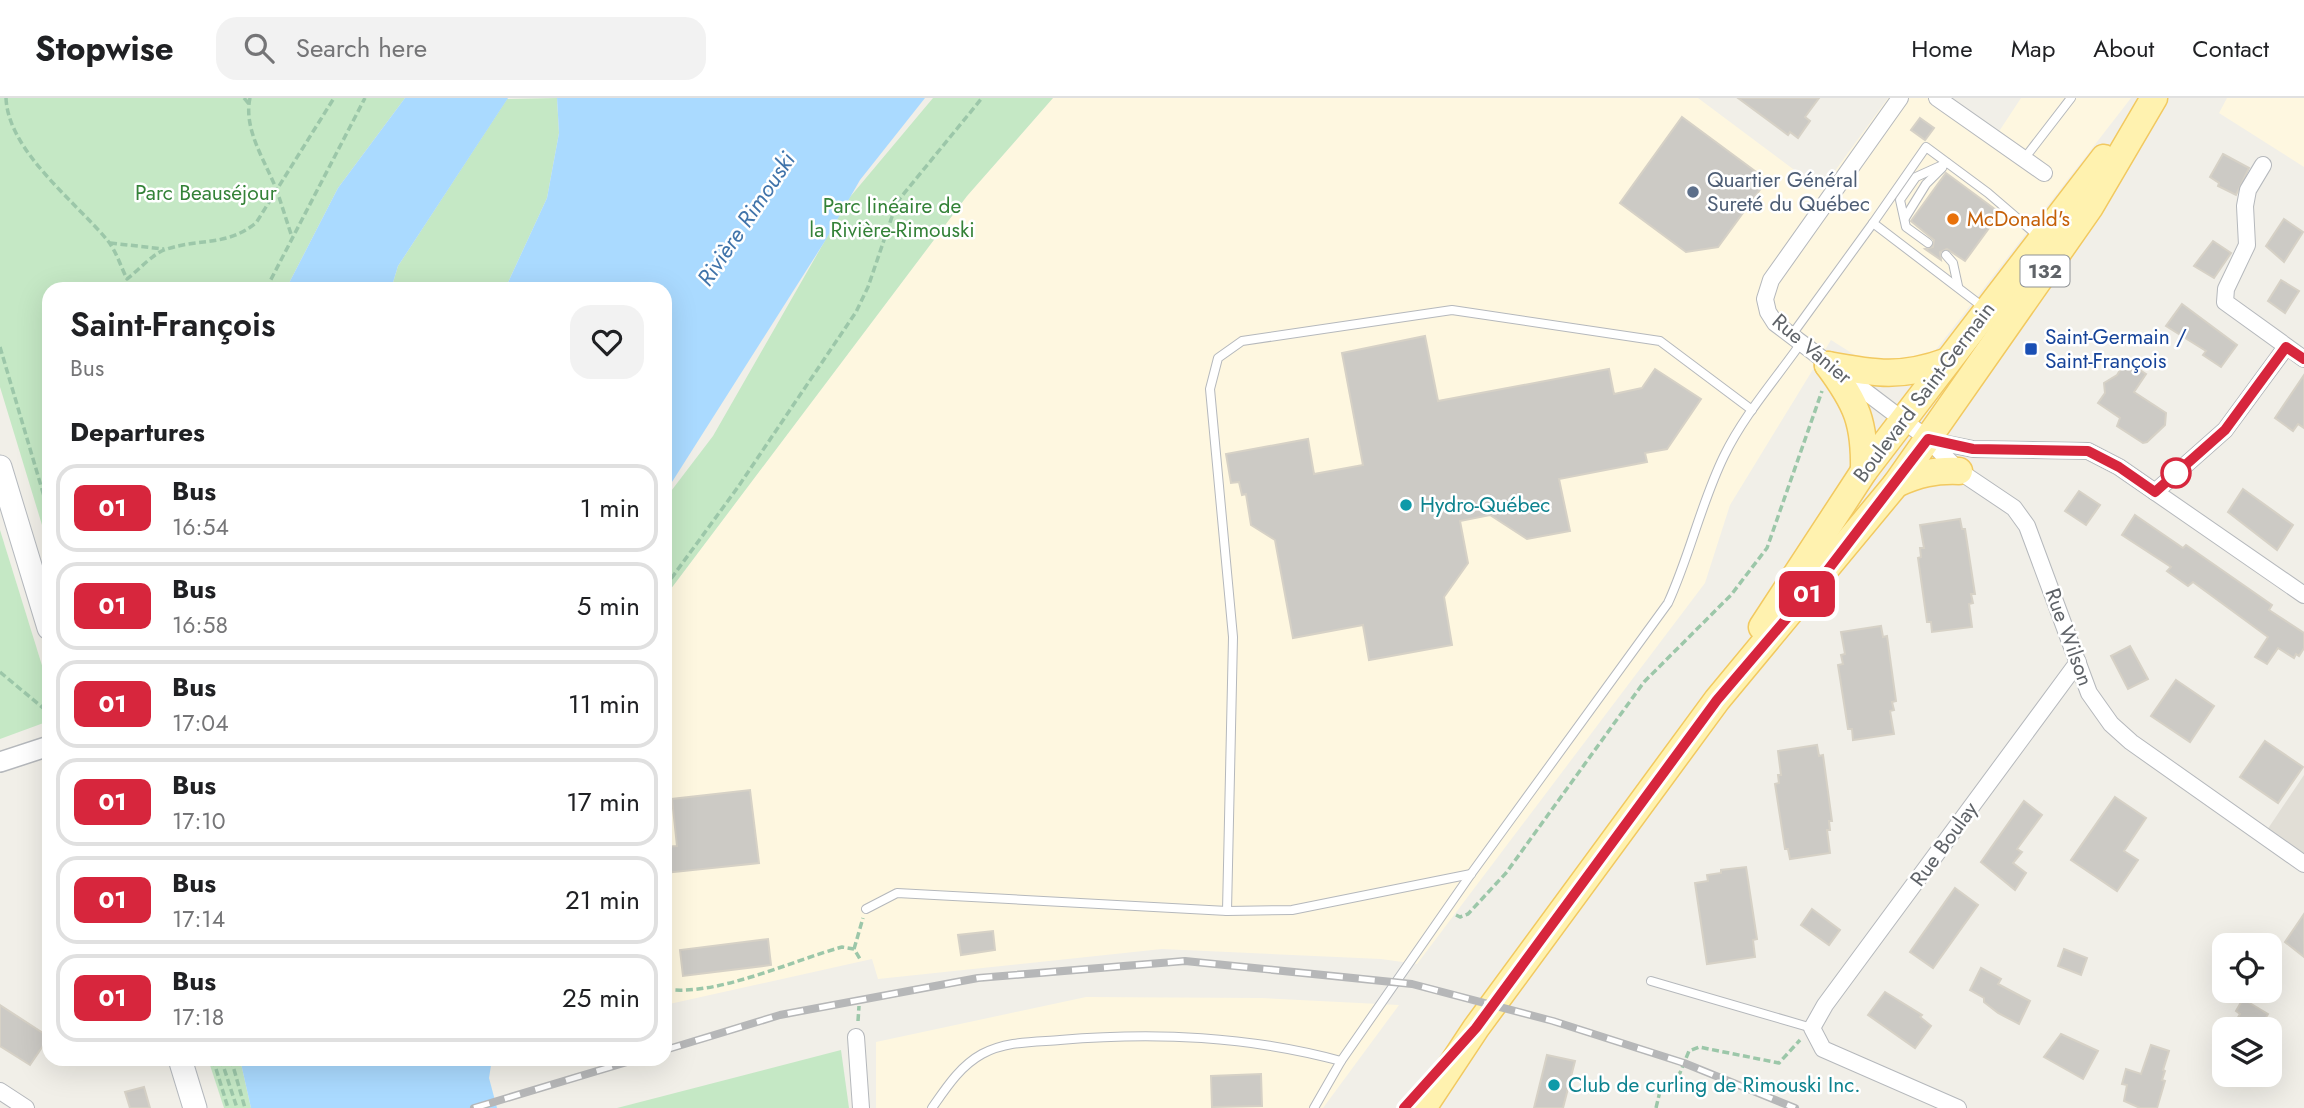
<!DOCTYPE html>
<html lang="en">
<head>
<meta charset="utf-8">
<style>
  body { margin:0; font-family:Jost,sans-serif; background:#f2f2f2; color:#202124; height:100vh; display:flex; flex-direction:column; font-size:26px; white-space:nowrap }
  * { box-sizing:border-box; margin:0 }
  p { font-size:23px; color:#757577 }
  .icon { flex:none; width:38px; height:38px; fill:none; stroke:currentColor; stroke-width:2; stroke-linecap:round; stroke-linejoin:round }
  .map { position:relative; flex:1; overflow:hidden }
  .details { position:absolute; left:42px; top:184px; width:630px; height:784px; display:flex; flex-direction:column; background:#fff; border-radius:21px; box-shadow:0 7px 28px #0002 }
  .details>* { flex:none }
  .badge { padding:0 14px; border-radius:10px; font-size:24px; line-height:46px }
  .buttons { position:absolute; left:2212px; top:835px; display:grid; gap:14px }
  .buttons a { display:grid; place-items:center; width:70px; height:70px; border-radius:14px; background:#fff; box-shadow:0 7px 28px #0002; font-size:35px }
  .map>.badge { position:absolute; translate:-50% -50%; box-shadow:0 0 0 4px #fff }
  h2 { padding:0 28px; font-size:26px; line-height:63px }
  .round { display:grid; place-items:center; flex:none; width:74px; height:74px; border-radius:21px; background:#f2f2f2 }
  .headline { display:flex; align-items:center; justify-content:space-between; height:119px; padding:0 28px }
  h1 { font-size:33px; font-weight:600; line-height:52px }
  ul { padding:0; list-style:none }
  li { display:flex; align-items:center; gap:21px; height:88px; margin:0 14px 10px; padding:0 14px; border:4px solid #e0e0e0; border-radius:21px }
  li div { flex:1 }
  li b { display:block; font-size:26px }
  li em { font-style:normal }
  li .badge { min-width:77px; font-weight:700; text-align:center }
  header { display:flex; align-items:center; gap:42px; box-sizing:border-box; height:98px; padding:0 35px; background:#fff; border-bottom:2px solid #e0e0e0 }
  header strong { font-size:33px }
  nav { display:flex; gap:38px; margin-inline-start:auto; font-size:24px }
  .search { width:490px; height:63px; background:#f2f2f2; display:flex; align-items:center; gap:18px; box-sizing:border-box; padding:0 24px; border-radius:21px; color:#757577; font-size:26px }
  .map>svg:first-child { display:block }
</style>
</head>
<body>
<header>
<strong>Stopwise</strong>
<div class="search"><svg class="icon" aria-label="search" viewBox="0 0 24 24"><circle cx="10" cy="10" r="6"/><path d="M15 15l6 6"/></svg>Search here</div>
<nav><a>Home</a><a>Map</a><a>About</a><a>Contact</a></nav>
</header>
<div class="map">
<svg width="2304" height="1010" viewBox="0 0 2304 1010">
  <rect width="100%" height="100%" fill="#f1efe8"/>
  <g fill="#fef7e0">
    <polygon points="1053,0 1698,0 1821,92 1888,0 1945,0 1996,38 2021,0 2131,0 1935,253 1918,267 1872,268 1831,242 1730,407 1705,485 1417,866 1381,861 1162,851 878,881 872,861 665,907 667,496 967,98"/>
    <polygon points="2227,0 2304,0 2304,69 2219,15"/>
    <polygon points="1086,899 1262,900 1399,907 1323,1010 876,1010 876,944"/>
  </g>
  <polygon fill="#e1ded6" points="2304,677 2304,766 2263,738"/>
  <g fill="#c5e8c5">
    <polygon points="0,0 405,0 338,90 286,191 49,191 49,450 0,289"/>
    <polygon points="557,0 559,35 547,100 505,191 391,191 398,168 507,1"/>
    <polygon points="933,0 1053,0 967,98 667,496 665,503 665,401 713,338 850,99"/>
    <polygon points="0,432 49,590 49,623 0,641"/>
    <polygon points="841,952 849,1010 617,1010"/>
    <polygon points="208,961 240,961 251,1010 224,1010"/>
  </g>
  <g fill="#aadaff">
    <polygon points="405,0 508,0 398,168 391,191 286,191 338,90"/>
    <polygon points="557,0 925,0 860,82 825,143 665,395 665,191 505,191 547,100 559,35"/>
    <polygon points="240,961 492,961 489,980 497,1010 251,1010"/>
  </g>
  <g fill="#cccac5" stroke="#d6d1c6" stroke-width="2">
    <polygon points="1738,0 1819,0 1805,19 1810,23 1798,40 1790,34 1788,37"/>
    <polygon points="1682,19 1767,82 1718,149 1686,154 1620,105"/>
    <polygon points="1920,20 1934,30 1925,42 1911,32"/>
    <polygon points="2223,56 2249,70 2236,97 2218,88 2219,85 2210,79"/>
    <polygon points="1946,75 2000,115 1965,163 1947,151 1940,154 1941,162 1925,151 1933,149 1934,142 1911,123"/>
    <polygon points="2284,121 2303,134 2284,164 2266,148"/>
    <polygon points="2213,143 2231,155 2214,180 2194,168"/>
    <polygon points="2281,182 2299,193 2285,215 2268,203"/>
    <polygon points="2182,206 2237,247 2221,269 2203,257 2206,253 2166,228"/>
    <polygon points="1425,238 1438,303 1609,271 1614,296 1642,290 1655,271 1701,301 1667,351 1645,355 1647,364 1559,381 1570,433 1527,441 1490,417 1460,423 1468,465 1444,499 1452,547 1369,562 1363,527 1293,540 1275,442 1251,427 1246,396 1242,397 1239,384 1231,385 1226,356 1308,341 1314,376 1363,367 1342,255"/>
    <polygon points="2126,263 2146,276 2134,294 2166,315 2165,327 2147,344 2143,345 2117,328 2120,320 2098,305 2105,295 2104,285 2117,277"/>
    <polygon points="2304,277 2304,330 2298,326 2293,333 2275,320"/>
    <polygon points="2243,391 2293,427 2277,452 2228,414"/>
    <polygon points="2079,393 2100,407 2086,427 2065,413"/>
    <polygon points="2135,417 2183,450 2186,447 2272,507 2269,512 2304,535 2304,550 2299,558 2296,556 2294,560 2278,550 2267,566 2255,559 2268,539 2193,484 2188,488 2167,473 2171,469 2122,437"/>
    <polygon points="1960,421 1962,431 1965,431 1975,496 1971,496 1973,505 1969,506 1972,529 1932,534 1931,524 1927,524 1918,460 1921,459 1920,450 1924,450 1920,427"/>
    <polygon points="1881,528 1883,539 1887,538 1896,603 1892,604 1894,612 1890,613 1894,636 1853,642 1852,631 1848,631 1838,567 1843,566 1841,557 1845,556 1841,534"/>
    <polygon points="2130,548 2148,581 2128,591 2111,558"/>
    <polygon points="2176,582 2214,608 2190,644 2151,618"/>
    <polygon points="2265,643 2303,669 2278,705 2240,679"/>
    <polygon points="1817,647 1819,658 1823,657 1832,723 1829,723 1830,732 1827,732 1830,755 1790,761 1788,751 1785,751 1775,686 1779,685 1778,677 1781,677 1778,653"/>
    <polygon points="750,692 759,765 665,775 665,749 677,748 672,701"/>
    <polygon points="2115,699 2146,720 2124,753 2138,762 2117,793 2071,762"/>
    <polygon points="2024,703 2042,717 2017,751 2022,754 2013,765 2026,775 2015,792 1981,764"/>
    <polygon points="1746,769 1757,841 1753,842 1755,859 1707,866 1695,785 1708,783 1707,777 1721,775 1721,772"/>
    <polygon points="1955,790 1978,807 1933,870 1910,854"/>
    <polygon points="1812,811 1840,832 1829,847 1801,827"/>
    <polygon points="2304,816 2304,859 2285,844"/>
    <polygon points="993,833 995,852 961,857 958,837"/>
    <polygon points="768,841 771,867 683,878 680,852"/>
    <polygon points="2064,851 2087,860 2081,877 2058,868"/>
    <polygon points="1981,870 2001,881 1998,886 2030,903 2019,926 1998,915 1984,904 1984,900 1970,892"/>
    <polygon points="1885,894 1922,917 1920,919 1931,928 1915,950 1868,917"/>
    <polygon points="2243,901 2268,916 2259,931 2231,931 2240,916 2236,913"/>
    <polygon points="0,907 49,939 30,967 0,948"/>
    <polygon points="2061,936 2098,953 2083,981 2044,959"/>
    <polygon points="2151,947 2169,953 2163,972 2165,973 2162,982 2165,983 2157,1010 2140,1010 2124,1003 2127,987 2122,986 2126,971 2141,976"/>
    <polygon points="1547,957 1575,963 1563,1010 1534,1010"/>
    <polygon points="1261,976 1262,1008 1212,1009 1211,978"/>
    <polygon points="144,989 150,1010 130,1010 125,994"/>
  </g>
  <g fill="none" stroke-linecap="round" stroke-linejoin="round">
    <g stroke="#b5b8bc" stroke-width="10">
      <g id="service">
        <polyline points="2024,61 2071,0"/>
        <polyline points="1905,120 1926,86 1942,70"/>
        <polyline points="1928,145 1906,129 1900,102 1916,79 1947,65"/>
        <polyline points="1946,157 1953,165 1958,188"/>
        <polyline points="1983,209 1873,125 1926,49 1988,95 2038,138"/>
        <polyline points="1791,238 1873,125"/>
        <polyline points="866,811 897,795 1227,813 1292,812 1471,776"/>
        <polyline points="1227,813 1233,539 1210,291 1218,260 1242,243 1452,212 1660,243 1752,312"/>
        <polyline points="1651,883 1812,930"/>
        <path d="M932,1010C946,990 960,968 982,956C1006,943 1034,944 1060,942C1156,934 1248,938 1341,963"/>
        <path d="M1314,1010L1341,963L1471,776L1668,505C1690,457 1701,405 1724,358C1744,317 1775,282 1801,245"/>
      </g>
    </g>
    <g stroke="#b5b8bc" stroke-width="18">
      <g id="minor">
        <polyline points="1900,0 1771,182 1765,201 1768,214 1775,225 1928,341 1959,373 2014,410 2027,428 2089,595 2111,626 2131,644 2304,766"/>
        <polyline points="1937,0 2044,75"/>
        <polyline points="2263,67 2248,92 2245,108 2247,147 2226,191 2225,204 2304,261"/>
        <polyline points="1928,342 1973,351 2088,353 2119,369 2304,497"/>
        <polyline points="2155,394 2225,332 2286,249"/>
        <polyline points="856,939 861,1010"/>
        <polyline points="0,993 26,1010"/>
        <polyline points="1958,1010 1823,951 1812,930 1825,907 2078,564"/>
      </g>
    </g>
    <g stroke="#b5b8bc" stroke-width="22">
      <polyline id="tertiary" points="0,664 49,648"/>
    </g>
    <g stroke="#b6babf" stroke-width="25">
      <g id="secondary">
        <polyline points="0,369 49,530"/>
        <polyline points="180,961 195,1010"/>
      </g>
    </g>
    <g stroke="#f2c960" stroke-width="29">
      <g id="primary">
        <path d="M1828,267C1876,276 1902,280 1948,263"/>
        <path d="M1828,267C1857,306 1865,325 1864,373"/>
        <path d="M1896,386C1918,376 1935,372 1959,373"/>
        <polyline points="1762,529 1864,373 2104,60"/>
        <polyline points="1423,1010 1476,930 1717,602 1896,386 2090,109 2154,0"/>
      </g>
    </g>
    <g stroke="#9cc7a9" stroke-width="3.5" stroke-dasharray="7 3.5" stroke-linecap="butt">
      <path d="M6,0C8,53 75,103 108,143C116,153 121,169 127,181C139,172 153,155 167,151C201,140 225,149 256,125L334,0"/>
      <polyline points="244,0 249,6"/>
      <path d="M250,0C243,32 266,64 277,93C282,108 287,124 292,139"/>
      <polyline points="110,145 164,151"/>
      <polyline points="266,191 365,0"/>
      <polyline points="0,249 49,415"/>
      <polyline points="665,489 738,389 856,214 868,189 897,104 982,0"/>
      <polyline points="0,574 49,615"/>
      <polyline points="1456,817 1460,819 1468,816 1506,775 1644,584 1731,497 1767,450 1822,293"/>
      <polyline points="854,851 863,820"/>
      <path d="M665,891C716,899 791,863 842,849L854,851L860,861"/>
      <polyline points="858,923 859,908"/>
      <polyline points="213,961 228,1010"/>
      <polyline points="221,961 237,1010"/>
      <polyline points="231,961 245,1010"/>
      <polyline points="1656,1010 1661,989 1677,982 1689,953 1699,949 1779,965 1800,942"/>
    </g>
    <use href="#service" stroke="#fff" stroke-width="8"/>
    <use href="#minor" stroke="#fff" stroke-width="16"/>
    <use href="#tertiary" stroke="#fff" stroke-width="19"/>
    <use href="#secondary" stroke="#fff" stroke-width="23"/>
    <use href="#primary" stroke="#fff2af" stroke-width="26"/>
    <g stroke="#b6b7b8" stroke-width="8">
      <g id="rail">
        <polyline points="665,952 780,917 978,880 1185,863 1412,886 1553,923 1684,965 1795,1010"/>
        <polyline points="474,1010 637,961"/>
      </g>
    </g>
    <use href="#rail" stroke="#fff" stroke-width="5" stroke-dasharray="16" stroke-linecap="butt"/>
  </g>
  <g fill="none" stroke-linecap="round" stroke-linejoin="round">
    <g stroke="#fff" stroke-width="16">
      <polyline id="line" points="1404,1010 1476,930 1717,602 1827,473 1928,341 1973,351 2088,353 2119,369 2155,394 2225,332 2286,249 2304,261"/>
    </g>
    <use href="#line" stroke="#d7263d" stroke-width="10"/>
  </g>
  <circle fill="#5c6f8a" stroke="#fff" stroke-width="2.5" cx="1693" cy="94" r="7"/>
  <circle fill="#e8710a" stroke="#fff" stroke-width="2.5" cx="1953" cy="121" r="7"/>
  <rect fill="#1a4fb4" stroke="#fff" stroke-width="2.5" x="2024" y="244" width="14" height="14" rx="3.5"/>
  <circle fill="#fff" stroke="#d7263d" stroke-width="3.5" cx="2176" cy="375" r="14"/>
  <g fill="#0f9aa8" stroke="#fff" stroke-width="2.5">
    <circle cx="1406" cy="407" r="7"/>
    <circle cx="1554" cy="987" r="7"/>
  </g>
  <g text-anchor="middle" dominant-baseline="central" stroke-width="5" stroke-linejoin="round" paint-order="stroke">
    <rect fill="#fff" stroke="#8f9295" stroke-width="2" x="2020.5" y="157.5" width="49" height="31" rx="5"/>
    <g font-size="19" font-weight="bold" fill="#5f6368">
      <text x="2045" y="173">132</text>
    </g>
    <g font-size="21" fill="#4e5e75" stroke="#fff" text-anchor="start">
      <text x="1707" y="82">Quartier Général<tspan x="1707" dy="24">Sureté du Québec</tspan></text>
    </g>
    <g font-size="21" fill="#348238" stroke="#fff">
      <text x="206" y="95">Parc Beauséjour</text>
      <text x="892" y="108">Parc linéaire de<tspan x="892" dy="24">la Rivière-Rimouski</tspan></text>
    </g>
    <g font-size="21" fill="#c56008" stroke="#fff" text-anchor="start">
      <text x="1967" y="121">McDonald's</text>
    </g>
    <g font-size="21" fill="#164399" stroke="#fff" text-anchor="start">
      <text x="2045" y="239">Saint-Germain /<tspan x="2045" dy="24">Saint-François</tspan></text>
    </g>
    <g font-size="21" fill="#5f6368" stroke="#fff">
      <text transform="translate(1812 251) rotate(40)">Rue Vanier</text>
      <text transform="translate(1924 294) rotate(-53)">Boulevard Saint-Germain</text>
      <text transform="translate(2069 539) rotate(70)">Rue Wilson</text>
      <text transform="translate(1944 746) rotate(-54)">Rue Boulay</text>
    </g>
    <g font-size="21" fill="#0d838f" stroke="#fff" text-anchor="start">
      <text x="1420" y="407">Hydro-Québec</text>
      <text x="1568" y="987">Club de curling de Rimouski Inc.</text>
    </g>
    <g font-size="23" font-style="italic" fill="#4174aa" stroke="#fff">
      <text transform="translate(746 121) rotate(-56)">Rivière Rimouski</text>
    </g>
  </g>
</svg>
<div class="buttons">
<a><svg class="icon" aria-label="locate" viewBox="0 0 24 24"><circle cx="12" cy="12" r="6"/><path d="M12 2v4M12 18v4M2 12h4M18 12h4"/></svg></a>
<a><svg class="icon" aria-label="layers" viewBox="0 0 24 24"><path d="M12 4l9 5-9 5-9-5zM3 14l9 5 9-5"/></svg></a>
</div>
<b class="badge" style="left:1807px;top:496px;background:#d7263d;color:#fff">01</b>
<section class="details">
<div class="headline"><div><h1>Saint-François</h1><p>Bus</p></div><a class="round"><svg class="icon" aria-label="heart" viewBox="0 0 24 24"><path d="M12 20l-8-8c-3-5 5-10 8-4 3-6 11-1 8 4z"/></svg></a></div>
<h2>Departures</h2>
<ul>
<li><span class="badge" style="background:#d7263d;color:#fff">01</span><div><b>Bus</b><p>16:54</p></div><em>1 min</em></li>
<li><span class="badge" style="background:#d7263d;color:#fff">01</span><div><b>Bus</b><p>16:58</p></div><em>5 min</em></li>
<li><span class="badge" style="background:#d7263d;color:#fff">01</span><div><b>Bus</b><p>17:04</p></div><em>11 min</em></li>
<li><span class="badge" style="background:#d7263d;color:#fff">01</span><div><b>Bus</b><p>17:10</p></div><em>17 min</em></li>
<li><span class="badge" style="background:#d7263d;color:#fff">01</span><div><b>Bus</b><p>17:14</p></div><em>21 min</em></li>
<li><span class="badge" style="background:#d7263d;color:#fff">01</span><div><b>Bus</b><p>17:18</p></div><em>25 min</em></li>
</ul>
</section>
</div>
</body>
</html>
